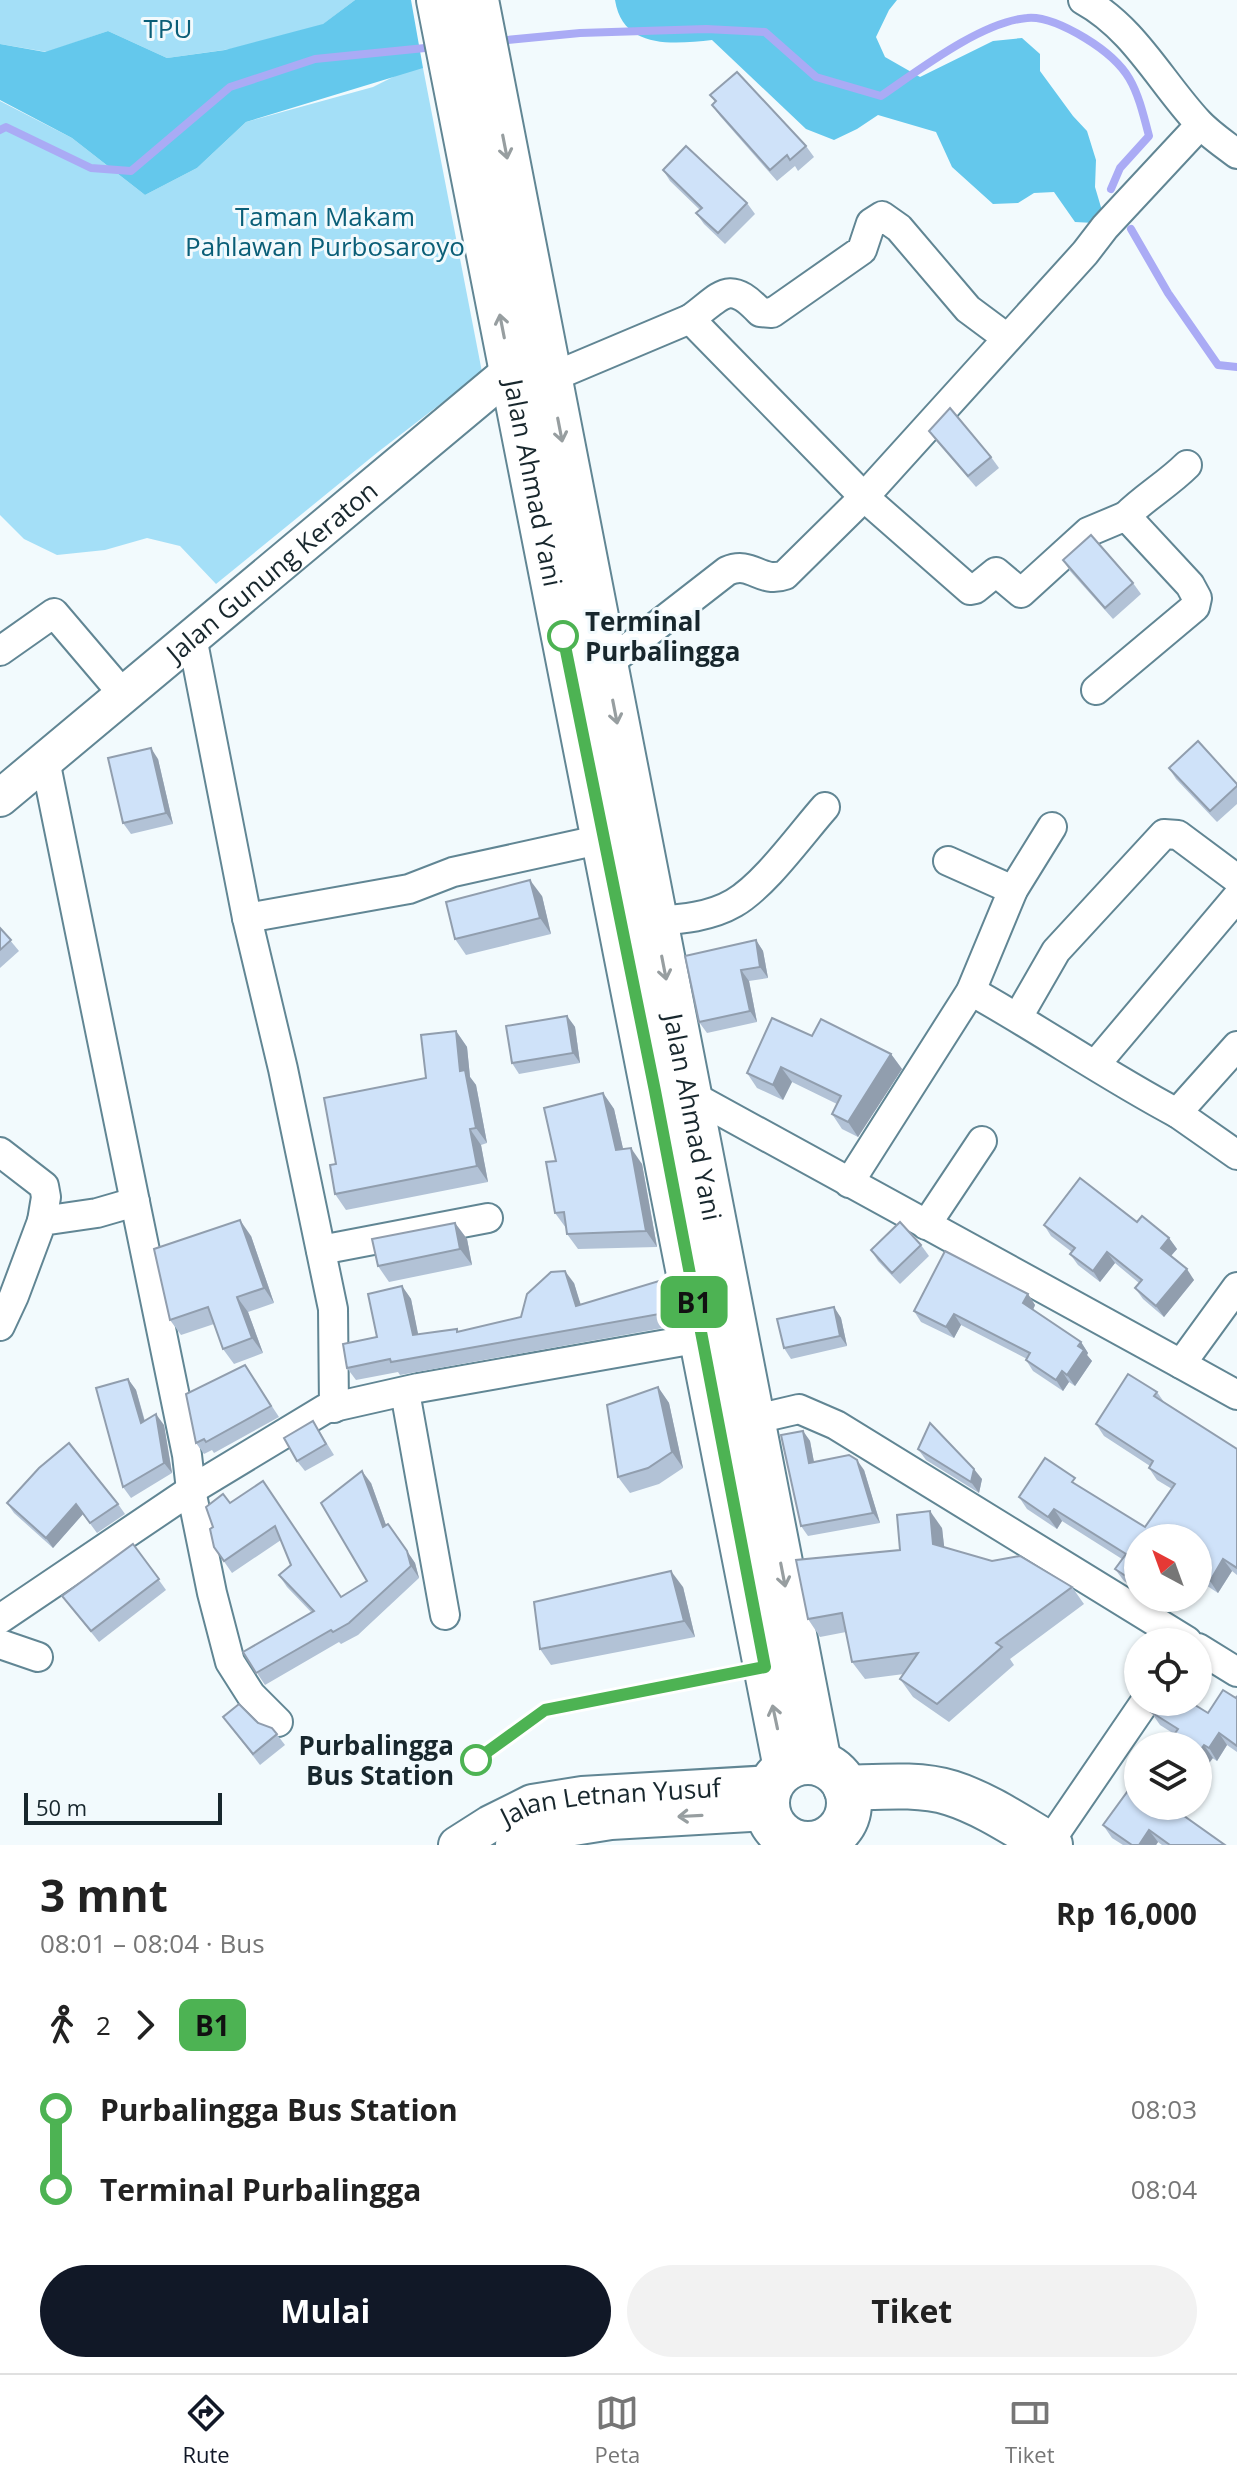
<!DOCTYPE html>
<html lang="id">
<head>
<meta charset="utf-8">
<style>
  body { margin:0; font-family:"Open Sans",sans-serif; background:#f2f2f2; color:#222; height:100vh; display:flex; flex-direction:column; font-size:30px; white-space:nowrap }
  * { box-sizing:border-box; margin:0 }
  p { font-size:26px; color:#767676 }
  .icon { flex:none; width:44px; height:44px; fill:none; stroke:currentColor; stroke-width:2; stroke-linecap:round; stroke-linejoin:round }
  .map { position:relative; height:1845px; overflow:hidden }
  .drawer { display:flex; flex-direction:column; background:#fff; flex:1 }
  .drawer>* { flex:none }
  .badge { padding:0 16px; border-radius:12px; font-size:28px; line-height:52px }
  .needle { width:52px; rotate:319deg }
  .buttons { position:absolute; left:1124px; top:1524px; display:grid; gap:16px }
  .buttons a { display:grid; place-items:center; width:88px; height:88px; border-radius:50%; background:#fff; box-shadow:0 2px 6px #0004; font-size:40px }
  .scale { position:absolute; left:24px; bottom:20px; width:198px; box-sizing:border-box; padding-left:8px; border:4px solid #18272d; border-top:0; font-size:22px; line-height:28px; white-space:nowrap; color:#18272d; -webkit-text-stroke:6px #f2fafd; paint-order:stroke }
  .map>.badge { position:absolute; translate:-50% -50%; box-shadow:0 0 0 4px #fff }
  .legs { display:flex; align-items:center; gap:12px; height:88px; padding:0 40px; font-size:26px }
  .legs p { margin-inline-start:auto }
  .headline { display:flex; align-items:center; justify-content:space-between; height:136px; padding:0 40px }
  h1 { font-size:44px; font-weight:700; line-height:60px }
  .primary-button { display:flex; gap:16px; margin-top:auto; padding:16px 40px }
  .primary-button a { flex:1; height:92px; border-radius:48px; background:#111827; color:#fff; font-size:32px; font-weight:700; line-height:92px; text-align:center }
  .primary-button a+a { background:#f2f2f2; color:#222 }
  ul { padding:0 40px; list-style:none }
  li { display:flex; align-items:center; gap:28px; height:80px; font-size:30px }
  li i { display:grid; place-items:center; width:12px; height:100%; margin:0 10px; background:currentColor }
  li i::after { content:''; width:20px; height:20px; margin:-10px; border:6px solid; border-radius:50%; background:#fff }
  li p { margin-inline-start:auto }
  li:first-child i { background:linear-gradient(#0000 50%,currentColor 0) }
  li:last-child i { background:linear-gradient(currentColor 50%,#0000 0) }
  .dock { display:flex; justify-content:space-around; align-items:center; height:112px; border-top:2px solid #e0e0e0; background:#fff; font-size:22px; color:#767676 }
  .dock a { display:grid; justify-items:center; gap:4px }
  .dock .current { color:#111827 }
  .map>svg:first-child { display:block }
</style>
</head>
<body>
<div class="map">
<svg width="1237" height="1845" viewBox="0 0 1237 1845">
  <rect width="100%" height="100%" fill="#f2fafd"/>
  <g fill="#a4dff7">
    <polygon points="0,0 355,0 322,25 231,49 167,58 108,31 47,52 0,44"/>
    <polygon points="411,68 423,68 482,372 378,452 216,584 180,546 147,538 105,550 57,555 24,539 0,515 0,101 72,138 145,195 197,168 246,122 373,87"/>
  </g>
  <g fill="#64c8ec">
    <polygon points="355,0 411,0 423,68 246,122 197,168 145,195 72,138 0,100 0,44 45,52 108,31 167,58 225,50 323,24"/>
    <path d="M615,0H897L889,10L876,37L885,57L920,77L993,41L1022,38L1040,54V71L1073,116L1087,131L1096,160L1095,187L1103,214L1094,223L1075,222L1054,192L1034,193L1018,203L993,204L952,167L936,132L878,115L857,129L834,140L806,129L712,40C674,44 623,50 615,0Z"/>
  </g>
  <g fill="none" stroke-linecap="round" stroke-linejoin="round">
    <g stroke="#aaabf5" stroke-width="8">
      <path d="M496,41L580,33L706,29L765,32L816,77L881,96C919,70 981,22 1027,18C1045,16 1070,29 1085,38C1131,66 1136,86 1149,136L1120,168L1111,189"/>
      <polyline points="0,130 6,127 91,168 131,171 230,87 315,59 435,47"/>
      <polyline points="1131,229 1168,293 1218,365 1237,367"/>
    </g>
    <g stroke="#618694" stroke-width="32">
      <g id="minor">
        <path d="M1083,0C1134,28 1160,81 1198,122C1209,134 1224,144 1237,154"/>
        <path d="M1007,338L968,309L899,228L882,216L871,223L862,250L772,313L760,312C728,278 722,296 690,319L864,497L970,590L975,589L996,572L1021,593L1088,532L1126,516L1190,585L1197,598L1195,607L1096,690"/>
        <polyline points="550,378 690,319"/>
        <path d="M1126,516C1145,497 1168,484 1187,465"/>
        <polyline points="192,637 247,918 283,1069 333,1309 334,1408"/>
        <polyline points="0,651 54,613 123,694"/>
        <path d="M606,665L727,571C752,560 760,584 785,575L864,497L1085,253L1105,227L1200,125"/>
        <polyline points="45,760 135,1202"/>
        <polyline points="948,861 1013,890"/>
        <polyline points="247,918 409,889 453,872 603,839"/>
        <path d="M655,921C682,919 710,917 734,903C765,885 801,834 825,807"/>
        <path d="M971,991C1041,1030 1107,1076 1177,1113L1237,1046"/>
        <polyline points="1018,1017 1056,951 1164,834 1178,835 1237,879"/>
        <polyline points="1096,1064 1237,897"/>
        <polyline points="679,1093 689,1094 1181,1364 1237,1287"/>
        <polyline points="1177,1113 1237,1155"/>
        <polyline points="0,1152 44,1186 46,1197 42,1221"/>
        <polyline points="849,1183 971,991 1013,890 1052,827"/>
        <polyline points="926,1225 982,1141"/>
        <polyline points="321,1250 488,1218"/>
        <polyline points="0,1326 14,1296 42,1221 97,1213 135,1202 187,1455 191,1490 325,1409 418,1388 701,1338"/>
        <polyline points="1181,1364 1237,1395"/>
        <polyline points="405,1392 445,1615"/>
        <polyline points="752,1420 799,1409 836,1425 1187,1641"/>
        <polyline points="0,1619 191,1490 212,1593 230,1662 251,1695 278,1722"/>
        <polyline points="0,1644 38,1657"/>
        <polyline points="1198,1648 1237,1672"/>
        <polyline points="1048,1844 1145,1702"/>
      </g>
    </g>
    <g stroke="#618694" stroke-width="40">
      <g id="tertiary">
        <path id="s1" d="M0,798L529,356"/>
        <path id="s2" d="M457,1845L490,1824L532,1803L582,1795L771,1784"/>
        <polyline points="514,1845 542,1832 611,1821 768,1812"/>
      </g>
    </g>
    <g stroke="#618694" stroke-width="48">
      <g id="primary">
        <path id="s3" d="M439,0L786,1768"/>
        <path id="s4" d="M476,0L819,1763"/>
        <circle cx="808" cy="1803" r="41"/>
        <path d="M846,1788C880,1787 919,1783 951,1793C986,1804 1019,1827 1050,1845"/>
      </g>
    </g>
    <use href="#minor" stroke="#fff" stroke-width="28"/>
    <use href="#tertiary" stroke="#fff" stroke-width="36"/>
    <use href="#primary" stroke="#fff" stroke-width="44"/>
  </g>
  <g fill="#b2c2d6">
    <polygon points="710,95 806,146 814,157 798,171 795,166 777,181 720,116 712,105 715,102"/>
    <polygon points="663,170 747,203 755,214 725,244 704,224 696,213 700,210 670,181"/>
    <polygon points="929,431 991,457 999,468 976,487 937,442"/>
    <polygon points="1063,560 1133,583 1141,594 1113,619 1070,571"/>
    <polygon points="158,759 173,824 131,834 123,823"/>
    <polygon points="1169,768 1237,784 1237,804 1217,822 1176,779"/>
    <polygon points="542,896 551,934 466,955 455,939"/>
    <polygon points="0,928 19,951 0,968"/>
    <polygon points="756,940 763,951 768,978 749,981 757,1022 707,1033 699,1022"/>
    <polygon points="567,1016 575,1027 580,1063 519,1074 512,1063"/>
    <polygon points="456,1031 467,1047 470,1077 476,1085 487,1143 481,1145 488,1182 346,1210 335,1194 336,1164 426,1078"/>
    <polygon points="812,1036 891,1054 902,1069 858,1137 842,1129 832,1114 837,1104 792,1082 783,1100 757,1088 747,1073"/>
    <polygon points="603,1093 614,1109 623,1149 642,1164 657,1247 578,1249 567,1234 566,1228 555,1213 556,1161"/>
    <polygon points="1137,1222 1169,1238 1177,1249 1171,1256 1194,1280 1164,1317 1143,1299 1135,1288 1139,1283 1115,1263 1100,1282 1078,1265 1070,1254 1072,1252 1051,1236 1044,1225"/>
    <polygon points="455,1223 467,1239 472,1265 389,1282 378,1266"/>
    <polygon points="251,1236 274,1303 248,1312 263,1353 234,1364 223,1349 214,1324 181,1335 170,1320"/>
    <polygon points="921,1245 929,1256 900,1284 878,1261 871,1250"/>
    <polygon points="574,1283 580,1304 667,1293 674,1326 400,1375 398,1372 356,1380 347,1368 377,1337 402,1286 411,1299 418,1335 457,1329 459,1332 521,1317"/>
    <polygon points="1028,1294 1035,1305 1033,1310 1081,1342 1088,1353 1087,1355 1092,1361 1075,1386 1069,1382 1063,1391 1033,1371 1026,1360 1027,1359 961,1325 954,1338 921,1322 914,1311"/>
    <polygon points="834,1307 841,1318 847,1346 791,1359 784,1348"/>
    <polygon points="252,1376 279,1417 214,1453 212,1450 204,1454 196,1443"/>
    <polygon points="128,1379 136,1390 145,1421 164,1425 172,1473 131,1498 123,1487"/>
    <polygon points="658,1387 669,1403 683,1468 659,1484 630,1493 618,1477"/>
    <polygon points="1157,1392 1164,1402 1237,1449 1237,1575 1232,1571 1218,1593 1198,1580 1198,1538 1138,1538 1138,1590 1124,1581 1115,1569 1122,1559 1062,1521 1057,1529 1027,1509 1019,1497 1082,1488 1145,1527 1172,1489 1157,1480 1149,1468 1150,1466 1104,1436 1096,1424"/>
    <polygon points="313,1421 334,1455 305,1471 297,1461"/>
    <polygon points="803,1431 810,1441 814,1462 864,1470 880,1523 808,1536 801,1526"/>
    <polygon points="918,1449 982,1479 979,1493 926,1460"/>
    <polygon points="263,1481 341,1597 367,1581 371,1483 386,1525 388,1524 415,1563 419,1578 358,1635 341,1644 339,1642 265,1685 243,1652 312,1613 287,1587 279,1575 291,1565 281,1540 232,1573 214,1547 213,1527 230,1503"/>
    <polygon points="7,1503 118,1504 125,1514 97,1533 83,1514 53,1548 14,1513"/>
    <polygon points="942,1528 944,1547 1072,1587 1084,1604 1010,1659 1014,1665 949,1722 913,1697 900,1679 904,1674 865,1679 852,1662 846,1632 820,1637 808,1619 900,1550"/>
    <polygon points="133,1544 166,1590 99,1642 62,1596"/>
    <polygon points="683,1587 695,1637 551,1665 540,1649"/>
    <polygon points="1237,1696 1237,1752 1227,1745 1217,1761 1160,1725 1151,1712 1208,1713 1236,1698"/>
    <polygon points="223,1717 258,1723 272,1728 285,1745 260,1765"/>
    <polygon points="1134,1791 1175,1810 1225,1845 1162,1845 1158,1842 1156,1845 1123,1845 1112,1838 1103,1825"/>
  </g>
  <g fill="#919eae">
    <polygon points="151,748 158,759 173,824 166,813"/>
    <polygon points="530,880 542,896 551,934 540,918"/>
    <polygon points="756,940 763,951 768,978 760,967"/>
    <polygon points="741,970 749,981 757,1022 750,1011"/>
    <polygon points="567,1016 575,1027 580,1063 573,1053"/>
    <polygon points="456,1031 467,1047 470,1077 476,1085 487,1143 476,1128 460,1071"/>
    <polygon points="891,1054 902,1069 858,1137 848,1122"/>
    <polygon points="781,1067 792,1082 783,1100 773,1085"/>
    <polygon points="603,1093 614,1109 627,1166 616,1150"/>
    <polygon points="470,1129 481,1145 488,1182 477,1166"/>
    <polygon points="631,1148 642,1164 657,1247 646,1231"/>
    <polygon points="240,1220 251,1236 274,1303 264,1288"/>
    <polygon points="455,1223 467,1239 472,1265 460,1249"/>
    <polygon points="1169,1238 1177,1249 1169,1258 1161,1248"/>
    <polygon points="1107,1252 1115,1263 1100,1282 1093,1271"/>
    <polygon points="1187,1269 1194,1280 1164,1317 1156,1306"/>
    <polygon points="565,1271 574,1283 585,1318 576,1306"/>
    <polygon points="659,1281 667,1293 674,1326 665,1313"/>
    <polygon points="402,1286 411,1299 421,1348 413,1335"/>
    <polygon points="1028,1294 1035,1305 1031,1314 1023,1303"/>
    <polygon points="237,1297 248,1312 263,1353 252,1338"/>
    <polygon points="834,1307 841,1318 847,1346 840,1336"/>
    <polygon points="954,1314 961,1325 954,1338 946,1327"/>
    <polygon points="1081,1342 1088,1353 1087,1355 1092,1361 1075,1386 1067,1375"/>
    <polygon points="1062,1371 1069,1382 1063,1391 1056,1380"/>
    <polygon points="128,1379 136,1390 148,1434 141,1423"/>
    <polygon points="658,1387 669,1403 683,1468 672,1452"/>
    <polygon points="156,1414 164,1425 172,1473 164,1463"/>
    <polygon points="803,1431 810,1441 816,1473 809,1463"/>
    <polygon points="857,1460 864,1470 880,1523 873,1513"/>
    <polygon points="974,1469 982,1479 979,1493 971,1482"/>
    <polygon points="362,1471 371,1483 391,1539 383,1527"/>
    <polygon points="76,1504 83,1514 53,1548 46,1538"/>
    <polygon points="1054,1509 1062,1521 1057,1529 1048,1517"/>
    <polygon points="930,1511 942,1528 946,1562 933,1544"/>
    <polygon points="407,1551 415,1563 419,1578 411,1566"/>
    <polygon points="1223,1559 1232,1571 1218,1593 1210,1581"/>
    <polygon points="671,1571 683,1587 695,1637 684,1621"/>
    <polygon points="1219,1733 1227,1745 1217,1761 1209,1748"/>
    <polygon points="1204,1745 1213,1758 1198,1778 1198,1753"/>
    <polygon points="1149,1830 1158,1842 1156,1845 1139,1845"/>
  </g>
  <g fill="#cfe2f9" stroke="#919eae" stroke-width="2">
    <polygon points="737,72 806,146 790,160 787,155 770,170 712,105 716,101 710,95"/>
    <polygon points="686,146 747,203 718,233 696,213 702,208 663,170"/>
    <polygon points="950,408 991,457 968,476 929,431"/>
    <polygon points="1091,535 1133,583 1105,608 1063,560"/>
    <polygon points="1198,741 1237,784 1237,786 1210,811 1169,768"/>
    <polygon points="151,748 166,813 123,823 108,758"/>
    <polygon points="530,880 540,918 455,939 446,902"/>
    <polygon points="0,928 11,940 0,950"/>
    <polygon points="756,940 760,967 741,970 750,1011 699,1022 685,956"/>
    <polygon points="567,1016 573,1053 512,1063 506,1026"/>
    <polygon points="772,1018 812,1036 821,1019 891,1054 848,1122 832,1114 841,1096 781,1067 773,1085 747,1073"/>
    <polygon points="456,1031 460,1071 465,1070 476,1128 470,1129 477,1166 335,1194 330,1165 336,1164 324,1098 426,1078 421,1035"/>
    <polygon points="603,1093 616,1150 631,1148 646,1231 567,1234 564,1212 555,1213 546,1162 556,1161 544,1108"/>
    <polygon points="1080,1178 1137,1222 1142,1216 1169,1238 1161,1248 1187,1269 1156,1306 1135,1288 1142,1280 1107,1252 1093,1271 1070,1254 1075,1248 1044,1225"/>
    <polygon points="240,1220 264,1288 237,1297 252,1338 223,1349 208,1307 170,1320 154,1249"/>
    <polygon points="900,1222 921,1245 892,1273 871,1250"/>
    <polygon points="455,1223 460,1249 378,1266 372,1239"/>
    <polygon points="945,1251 1028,1294 1023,1303 1081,1342 1078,1346 1084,1350 1067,1375 1062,1371 1056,1380 1026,1360 1030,1353 954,1314 946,1327 914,1311"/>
    <polygon points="565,1271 576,1306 659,1281 665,1313 391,1362 390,1359 347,1368 343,1344 377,1337 368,1294 402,1286 413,1335 457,1329 457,1332 521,1317 527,1294 551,1272"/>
    <polygon points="834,1307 840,1336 784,1348 777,1319"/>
    <polygon points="245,1365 271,1406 206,1442 204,1439 196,1443 186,1394"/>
    <polygon points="1128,1374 1157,1392 1154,1396 1237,1449 1237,1568 1223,1559 1210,1581 1198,1574 1198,1538 1138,1538 1138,1584 1115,1569 1126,1554 1054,1509 1048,1517 1019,1497 1045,1458 1075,1478 1072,1482 1145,1527 1175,1484 1149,1468 1153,1461 1096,1424"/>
    <polygon points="128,1379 141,1423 156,1414 164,1463 123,1487 96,1388"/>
    <polygon points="658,1387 672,1452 648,1468 618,1477 607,1405"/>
    <polygon points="313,1421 326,1444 297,1461 284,1438"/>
    <polygon points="930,1423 974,1469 971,1482 918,1449"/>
    <polygon points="803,1431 809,1463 849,1455 857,1460 873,1513 801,1526 781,1435"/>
    <polygon points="69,1443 118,1504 90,1523 76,1504 46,1538 7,1503 39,1468"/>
    <polygon points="362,1471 383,1527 388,1524 407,1551 411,1566 349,1623 333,1632 331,1630 256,1673 243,1652 314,1611 279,1575 291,1565 275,1526 224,1561 214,1547 210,1529 213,1527 206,1507 223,1494 230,1503 263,1481 341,1597 367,1581 321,1503"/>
    <polygon points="930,1511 933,1544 992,1561 1020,1556 1072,1587 996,1643 1002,1647 937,1704 900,1679 918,1653 852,1662 842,1613 808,1619 796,1560 900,1550 897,1515"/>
    <polygon points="133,1544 159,1579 91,1631 62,1596"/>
    <polygon points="671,1571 684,1621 540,1649 534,1602"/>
    <polygon points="1223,1690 1236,1698 1237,1696 1237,1746 1219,1733 1209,1748 1204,1745 1198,1753 1198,1746 1166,1746 1178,1729 1151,1712 1158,1702 1190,1702 1208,1713"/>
    <polygon points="239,1704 258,1723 272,1728 277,1734 253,1754 223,1717"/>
    <polygon points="1138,1785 1138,1806 1170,1806 1225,1845 1170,1845 1149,1830 1139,1845 1132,1845 1103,1825 1130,1788 1134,1791"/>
  </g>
  <defs><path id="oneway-shaft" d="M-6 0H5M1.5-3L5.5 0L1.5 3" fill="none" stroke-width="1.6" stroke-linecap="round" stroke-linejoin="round" transform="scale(2)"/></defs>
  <g stroke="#979ea0">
    <use href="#oneway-shaft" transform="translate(505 147) rotate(79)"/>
    <use href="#oneway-shaft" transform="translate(502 326) rotate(-101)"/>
    <use href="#oneway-shaft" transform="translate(560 430) rotate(79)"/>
    <use href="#oneway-shaft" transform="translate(615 712) rotate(79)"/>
    <use href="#oneway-shaft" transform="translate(664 968) rotate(79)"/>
    <use href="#oneway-shaft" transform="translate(783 1575) rotate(79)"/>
    <use href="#oneway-shaft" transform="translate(775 1717) rotate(-102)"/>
    <use href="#oneway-shaft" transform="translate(690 1816) rotate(177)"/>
  </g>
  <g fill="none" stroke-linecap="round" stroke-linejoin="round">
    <g stroke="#fff" stroke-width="18">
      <polyline id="line-1" points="476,1760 545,1710 765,1667 655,1091 563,636"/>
    </g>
    <use href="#line-1" stroke="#4db353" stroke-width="12"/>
  </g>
  <g fill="#fff" stroke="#4db353" stroke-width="4">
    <circle cx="563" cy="636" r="14"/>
    <circle cx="476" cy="1760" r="14"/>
  </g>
  <g text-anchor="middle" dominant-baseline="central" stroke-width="6" stroke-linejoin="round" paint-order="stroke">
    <g font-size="26" fill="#0a5e77" stroke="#f2fafd">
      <text x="168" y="28">TPU</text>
      <text x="325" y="216">Taman Makam<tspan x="325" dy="30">Pahlawan Purbosaroyo</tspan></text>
    </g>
    <g font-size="26" fill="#18272d" stroke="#f2fafd">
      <text stroke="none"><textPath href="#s3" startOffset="492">Jalan Ahmad Yani</textPath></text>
      <text stroke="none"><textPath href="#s1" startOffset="354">Jalan Gunung Keraton</textPath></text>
      <text stroke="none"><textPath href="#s4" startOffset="1138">Jalan Ahmad Yani</textPath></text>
      <text stroke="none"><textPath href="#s2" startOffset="164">Jalan Letnan Yusuf</textPath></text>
    </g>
    <g font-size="26" font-weight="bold" fill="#18272d" stroke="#f2fafd" text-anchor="start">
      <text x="585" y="621">Terminal<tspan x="585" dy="30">Purbalingga</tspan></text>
      <text x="454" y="1745" text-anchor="end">Purbalingga<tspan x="454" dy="30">Bus Station</tspan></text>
    </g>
  </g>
</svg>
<div class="buttons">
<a><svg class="needle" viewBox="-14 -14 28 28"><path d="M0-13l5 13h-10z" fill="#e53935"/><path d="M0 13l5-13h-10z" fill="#767676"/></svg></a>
<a><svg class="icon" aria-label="locate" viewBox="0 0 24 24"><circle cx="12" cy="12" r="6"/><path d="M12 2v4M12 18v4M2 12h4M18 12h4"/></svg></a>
<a><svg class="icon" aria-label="layers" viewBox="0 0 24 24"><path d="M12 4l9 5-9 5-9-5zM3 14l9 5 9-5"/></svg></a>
</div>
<div class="scale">50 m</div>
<b class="badge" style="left:694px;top:1302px;background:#4db353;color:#111">B1</b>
</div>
<section class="drawer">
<div class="headline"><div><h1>3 mnt</h1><p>08:01 – 08:04 · Bus</p></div><b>Rp 16,000</b></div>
<div class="legs"><svg class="icon" aria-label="walk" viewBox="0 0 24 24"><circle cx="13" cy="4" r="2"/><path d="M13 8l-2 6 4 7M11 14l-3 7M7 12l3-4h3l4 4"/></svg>2<svg class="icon" aria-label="forward" viewBox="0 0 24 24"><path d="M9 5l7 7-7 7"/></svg><b class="badge" style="background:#4db353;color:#111">B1</b></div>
<ul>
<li><i style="color:#4db353"></i><b>Purbalingga Bus Station</b><p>08:03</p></li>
<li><i style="color:#4db353"></i><b>Terminal Purbalingga</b><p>08:04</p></li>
</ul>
<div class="primary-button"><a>Mulai</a><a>Tiket</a></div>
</section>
<nav class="dock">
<a class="current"><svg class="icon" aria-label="directions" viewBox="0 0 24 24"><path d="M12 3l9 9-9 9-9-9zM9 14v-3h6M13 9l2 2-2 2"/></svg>Rute</a>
<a><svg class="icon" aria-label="map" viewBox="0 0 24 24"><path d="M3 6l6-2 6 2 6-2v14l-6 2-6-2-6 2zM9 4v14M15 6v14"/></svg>Peta</a>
<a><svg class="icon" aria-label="tickets" viewBox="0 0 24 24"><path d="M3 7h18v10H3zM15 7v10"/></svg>Tiket</a>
</nav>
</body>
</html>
